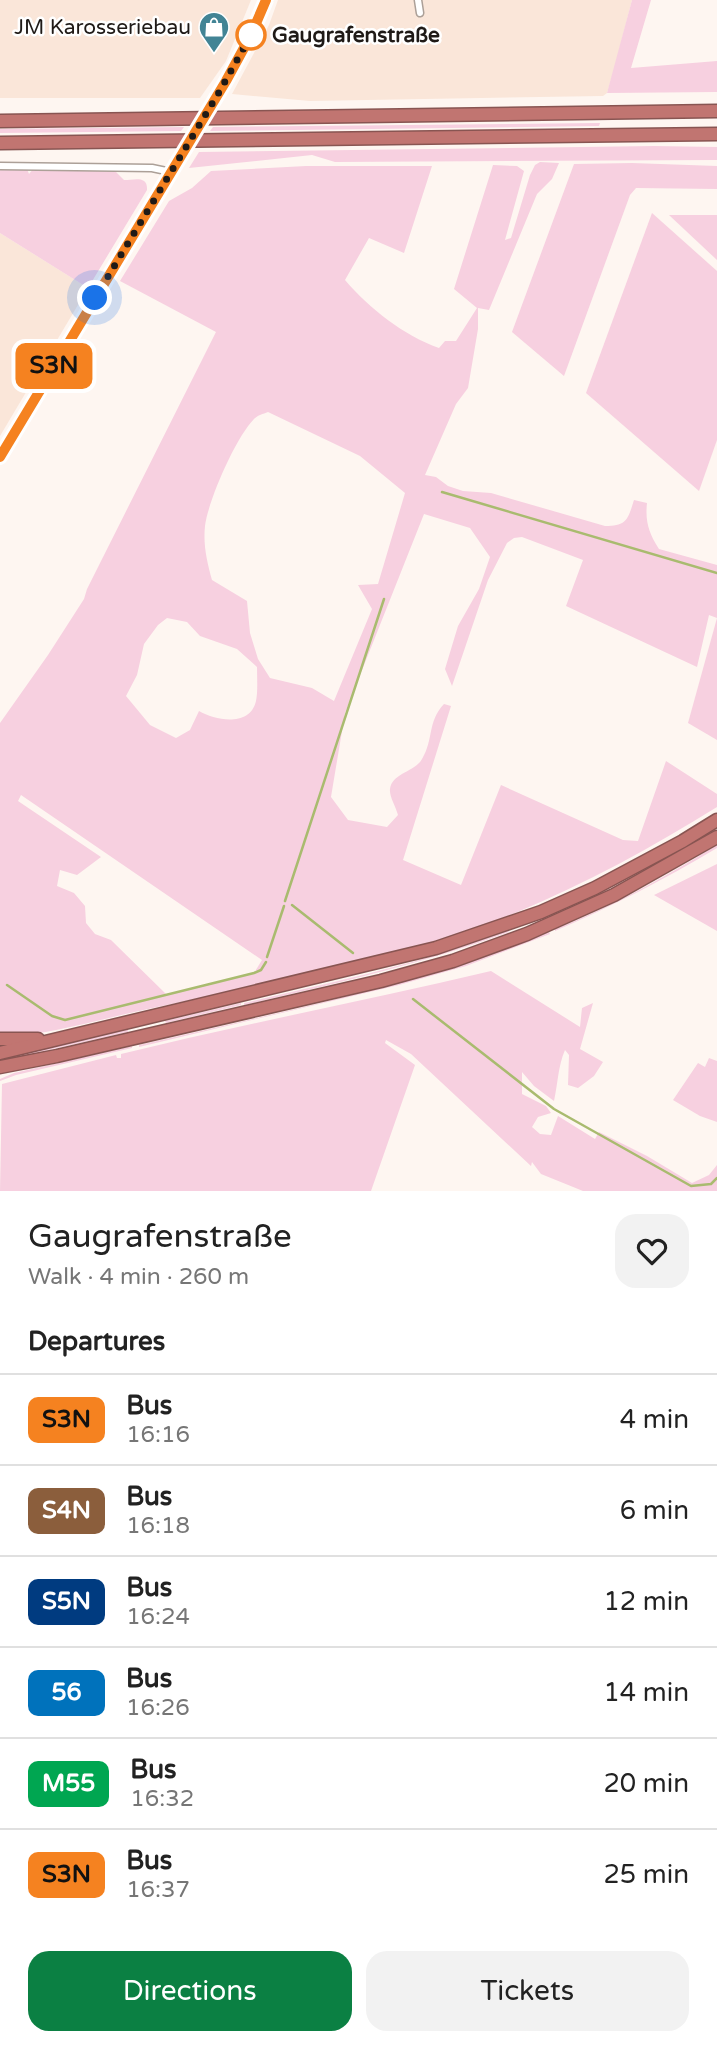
<!DOCTYPE html>
<html lang="en">
<head>
<meta charset="utf-8">
<style>
  body { margin:0; font-family:"Varela Round",sans-serif; background:#f2f2f2; color:#222; height:100vh; display:flex; flex-direction:column; font-size:26px; white-space:nowrap }
  * { box-sizing:border-box; margin:0 }
  p { font-size:23px; color:#767676 }
  .icon { flex:none; width:38px; height:38px; fill:none; stroke:currentColor; stroke-width:2; stroke-linecap:round; stroke-linejoin:round }
  .map { position:relative; height:1191px; overflow:hidden }
  .drawer { display:flex; flex-direction:column; background:#fff; flex:1 }
  .drawer>* { flex:none }
  .badge { padding:0 14px; border-radius:10px; font-size:24px; line-height:46px }
  .you { position:absolute; width:35px; height:35px; margin:-18px; border:5px solid #fff; border-radius:50%; background:#1a73e8; box-shadow:0 0 0 10px #1a73e833 }
  .map>.badge { position:absolute; translate:-50% -50%; box-shadow:0 0 0 4px #fff }
  h2 { padding:0 28px; font-size:26px; line-height:63px }
  .round { display:grid; place-items:center; flex:none; width:74px; height:74px; border-radius:21px; background:#f2f2f2 }
  .overview { display:flex; align-items:center; justify-content:space-between; height:119px; padding:0 28px }
  h1 { font-size:33px; font-weight:600; line-height:52px }
  .action { display:flex; gap:14px; margin-top:auto; padding:14px 28px }
  .action a { flex:1; height:80px; border-radius:21px; background:#0b8043; color:#fff; font-size:28px; font-weight:600; line-height:80px; text-align:center }
  .action a+a { background:#f2f2f2; color:#222 }
  ul { padding:0; list-style:none }
  li { display:flex; align-items:center; gap:21px; height:91px; padding:0 28px; border-top:2px solid #e0e0e0 }
  li div { flex:1 }
  li b { display:block; font-size:26px }
  li em { font-style:normal }
  li .badge { min-width:77px; font-weight:700; text-align:center }
  .map>svg:first-child { display:block }
</style>
</head>
<body>
<div class="map">
<svg width="717" height="1191" viewBox="0 0 717 1191">
  <rect width="100%" height="100%" fill="#fef6f1"/>
  <g fill="#fae6d9">
    <polygon points="0,0 251,0 226,61 200,98 0,98"/>
    <polygon points="278,0 632,0 614,70 607,93 603,96 310,101 232,94 269,25"/>
    <polygon points="0,233 88,288 0,436"/>
  </g>
  <g fill="#f7d0e0" fill-rule="evenodd">
    <polygon points="632,0 651,0 631,68 717,61 717,92 607,93"/>
    <polygon points="600,123 599,126 210,131 213,127"/>
    <polygon points="184,127 181,131 0,133 0,129"/>
    <polygon points="654,146 717,147 717,160 335,162 312,155 189,168 199,152"/>
    <path d="M540,162L559,163L552,179L537,194L489,310L478,308V329L468,388L456,404L425,475L436,477L448,486L463,491L491,493L605,526C627,526 628,519 634,500L647,503C645,522 649,533 659,549L717,565V618L709,615L697,667L566,606L583,560L522,537L514,538L507,543L488,580L452,686L445,669L458,626L479,589L490,557L470,528L424,514L345,713L331,797L348,820L387,827L398,815C396,807 389,796 390,789C392,773 415,772 422,759C434,739 427,722 444,704L451,706L403,860L461,885L501,785L623,840L638,841L666,761L717,794V807C653,847 585,884 515,913C405,957 287,978 172,1004C142,1010 113,1017 84,1024C56,1030 28,1037 0,1035V723L48,655L84,599L87,589L216,332L120,281L169,201L192,188L211,171L306,166H432L404,253L369,238L345,280C370,309 403,335 439,348L445,341H456L477,308L454,289L493,165L517,166L524,171L505,240L511,238L530,175L535,165ZM268,412L360,456L405,493L378,584L358,585L372,609L334,701L312,688L270,678L258,659L250,633L247,601L212,580C207,562 203,545 205,526C208,501 236,437 254,419C258,415 263,414 268,412ZM167,618L187,622L200,636L237,649L257,667C257,678 258,691 256,701C250,727 216,721 199,711L190,730L176,738L150,725L126,696L137,675L144,644L158,625ZM21,795L262,960L254,973L167,995L111,940L95,934L86,923L85,906L74,893L57,886L60,870L77,875L101,857L18,801Z"/>
    <polygon points="632,163 717,166 717,189 636,188 630,195 564,376 512,332 574,164"/>
    <path d="M34,168L113,169L124,180C134,180 148,175 147,190L88,288L0,233V169H27L29,174Z"/>
    <polygon points="652,213 717,271 717,440 699,491 586,393"/>
    <polygon points="669,215 717,215 717,260"/>
    <polygon points="717,618 717,740 688,723"/>
    <path d="M717,845V848C665,879 611,907 555,931V929C612,907 665,877 717,845Z"/>
    <polygon points="717,864 717,931 654,895"/>
    <path d="M508,930L509,932C422,964 334,984 244,1005V1003C332,982 423,964 508,930Z"/>
    <path d="M549,932L550,934L466,966L399,985L139,1047V1045C277,1013 417,985 549,932Z"/>
    <path d="M491,971L580,1027L582,1008L593,1003L580,1049L603,1062L594,1076L578,1088L568,1085L569,1055L565,1050C558,1066 558,1083 554,1101L534,1086L522,1072V1094L546,1106L551,1113L538,1117L532,1127L540,1134L551,1135L558,1116L595,1139L599,1132L647,1156L692,1183L709,1175L717,1165V1191H583L541,1174L532,1162L531,1166L411,1054L386,1040L385,1043L415,1065L371,1191H0L2,1084L116,1055L117,1058H121V1054C244,1024 368,1000 491,971Z"/>
    <polygon points="241,1003 241,1005 166,1023 165,1021"/>
    <polygon points="128,1029 128,1032 0,1061 0,1058"/>
    <polygon points="132,1046 132,1048 16,1075 0,1081 0,1079 14,1073"/>
    <polygon points="709,1058 717,1061 717,1122 700,1116 673,1100 698,1063 705,1067"/>
  </g>
  <g fill="none" stroke-linecap="round" stroke-linejoin="round">
    <g stroke="#a9bb6f" stroke-width="2.5">
      <polyline points="442,492 717,573"/>
      <polyline points="285,901 384,599"/>
      <polyline points="292,905 353,953"/>
      <polyline points="267,957 284,906"/>
      <polyline points="7,985 52,1016 65,1020 254,973 261,970 266,962"/>
      <polyline points="413,999 554,1109 691,1186 711,1184 717,1178"/>
    </g>
    <g stroke="#aca098" stroke-width="9">
      <g id="minor">
        <polyline points="418,0 420,13"/>
        <polyline points="0,166 152,168 171,172"/>
      </g>
    </g>
    <g stroke="#aca098" stroke-width="11">
      <g id="secondary">
        <polyline points="218,94 245,48 268,0"/>
        <polyline points="0,457 176,164"/>
      </g>
    </g>
    <g stroke="#885552" stroke-width="15">
      <g id="motorway">
        <polyline points="0,121 717,111"/>
        <polyline points="0,143 717,134"/>
        <polyline points="0,1039 38,1039"/>
        <polyline points="0,1053 436,948 541,912 595,888 683,841 717,820"/>
        <polyline points="0,1067 57,1056 381,981 453,961 527,934 614,895 717,837"/>
      </g>
    </g>
    <use href="#minor" stroke="#fff" stroke-width="6"/>
    <use href="#secondary" stroke="#ecd6d4" stroke-width="9"/>
    <use href="#motorway" stroke="#c17571" stroke-width="12"/>
    <g stroke="#aca098" stroke-width="11" stroke-linecap="butt">
      <polyline id="secondary-bridge" points="176,164 218,94"/>
    </g>
    <use href="#secondary-bridge" stroke="#ecd6d4" stroke-width="9"/>
  </g>
  <g fill="none" stroke-linecap="round" stroke-linejoin="round">
    <g stroke="#fff" stroke-width="16">
      <polyline id="line" points="0,457 226,81 251,35 266,0"/>
    </g>
    <use href="#line" stroke="#f58220" stroke-width="10"/>
    <polyline stroke="#1f1a17" stroke-width="7" stroke-dasharray="0 12.6" points="95,298 218,94 251,35"/>
  </g>
  <defs>
    <g id="shop-pin" transform="scale(1.575)"><path d="M0 17L-7.5 6A9.5 9.5 0 1 1 7.5 6Z" fill="#428495" stroke="#fff"/><path d="M-5-2.5h2.3a2.7 3.5 0 0 1 5.4 0H5L5.5 6h-11ZM-1.5-2.5h3a1.5 2.3 0 0 0-3 0Z" fill="#fff"/></g>
  </defs>
  <g fill-rule="evenodd">
    <use href="#shop-pin" x="214" y="27"/>
  </g>
  <circle fill="#fff" stroke="#f58220" stroke-width="3.5" cx="251" cy="35" r="14"/>
  <g text-anchor="middle" dominant-baseline="central" stroke-width="5" stroke-linejoin="round" paint-order="stroke">
    <g font-size="21" fill="#1f1a17" stroke="#fff" text-anchor="end">
      <text x="191" y="27">JM Karosseriebau</text>
    </g>
    <g font-size="21" font-weight="bold" fill="#1f1a17" stroke="#fff" text-anchor="start">
      <text x="272" y="35">Gaugrafenstraße</text>
    </g>
  </g>
</svg>
<div class="you" style="left:95px;top:298px"></div>
<b class="badge" style="left:54px;top:366px;background:#f58220;color:#111">S3N</b>
</div>
<section class="drawer">
<div class="overview"><div><h1>Gaugrafenstraße</h1><p>Walk · 4 min · 260 m</p></div><a class="round"><svg class="icon" aria-label="heart" viewBox="0 0 24 24"><path d="M12 20l-8-8c-3-5 5-10 8-4 3-6 11-1 8 4z"/></svg></a></div>
<h2>Departures</h2>
<ul>
<li><span class="badge" style="background:#f58220;color:#111">S3N</span><div><b>Bus</b><p>16:16</p></div><em>4 min</em></li>
<li><span class="badge" style="background:#8b5e3c;color:#fff">S4N</span><div><b>Bus</b><p>16:18</p></div><em>6 min</em></li>
<li><span class="badge" style="background:#003b80;color:#fff">S5N</span><div><b>Bus</b><p>16:24</p></div><em>12 min</em></li>
<li><span class="badge" style="background:#0072bc;color:#fff">56</span><div><b>Bus</b><p>16:26</p></div><em>14 min</em></li>
<li><span class="badge" style="background:#00a651;color:#fff">M55</span><div><b>Bus</b><p>16:32</p></div><em>20 min</em></li>
<li><span class="badge" style="background:#f58220;color:#111">S3N</span><div><b>Bus</b><p>16:37</p></div><em>25 min</em></li>
</ul>
<div class="action"><a>Directions</a><a>Tickets</a></div>
</section>
</body>
</html>
